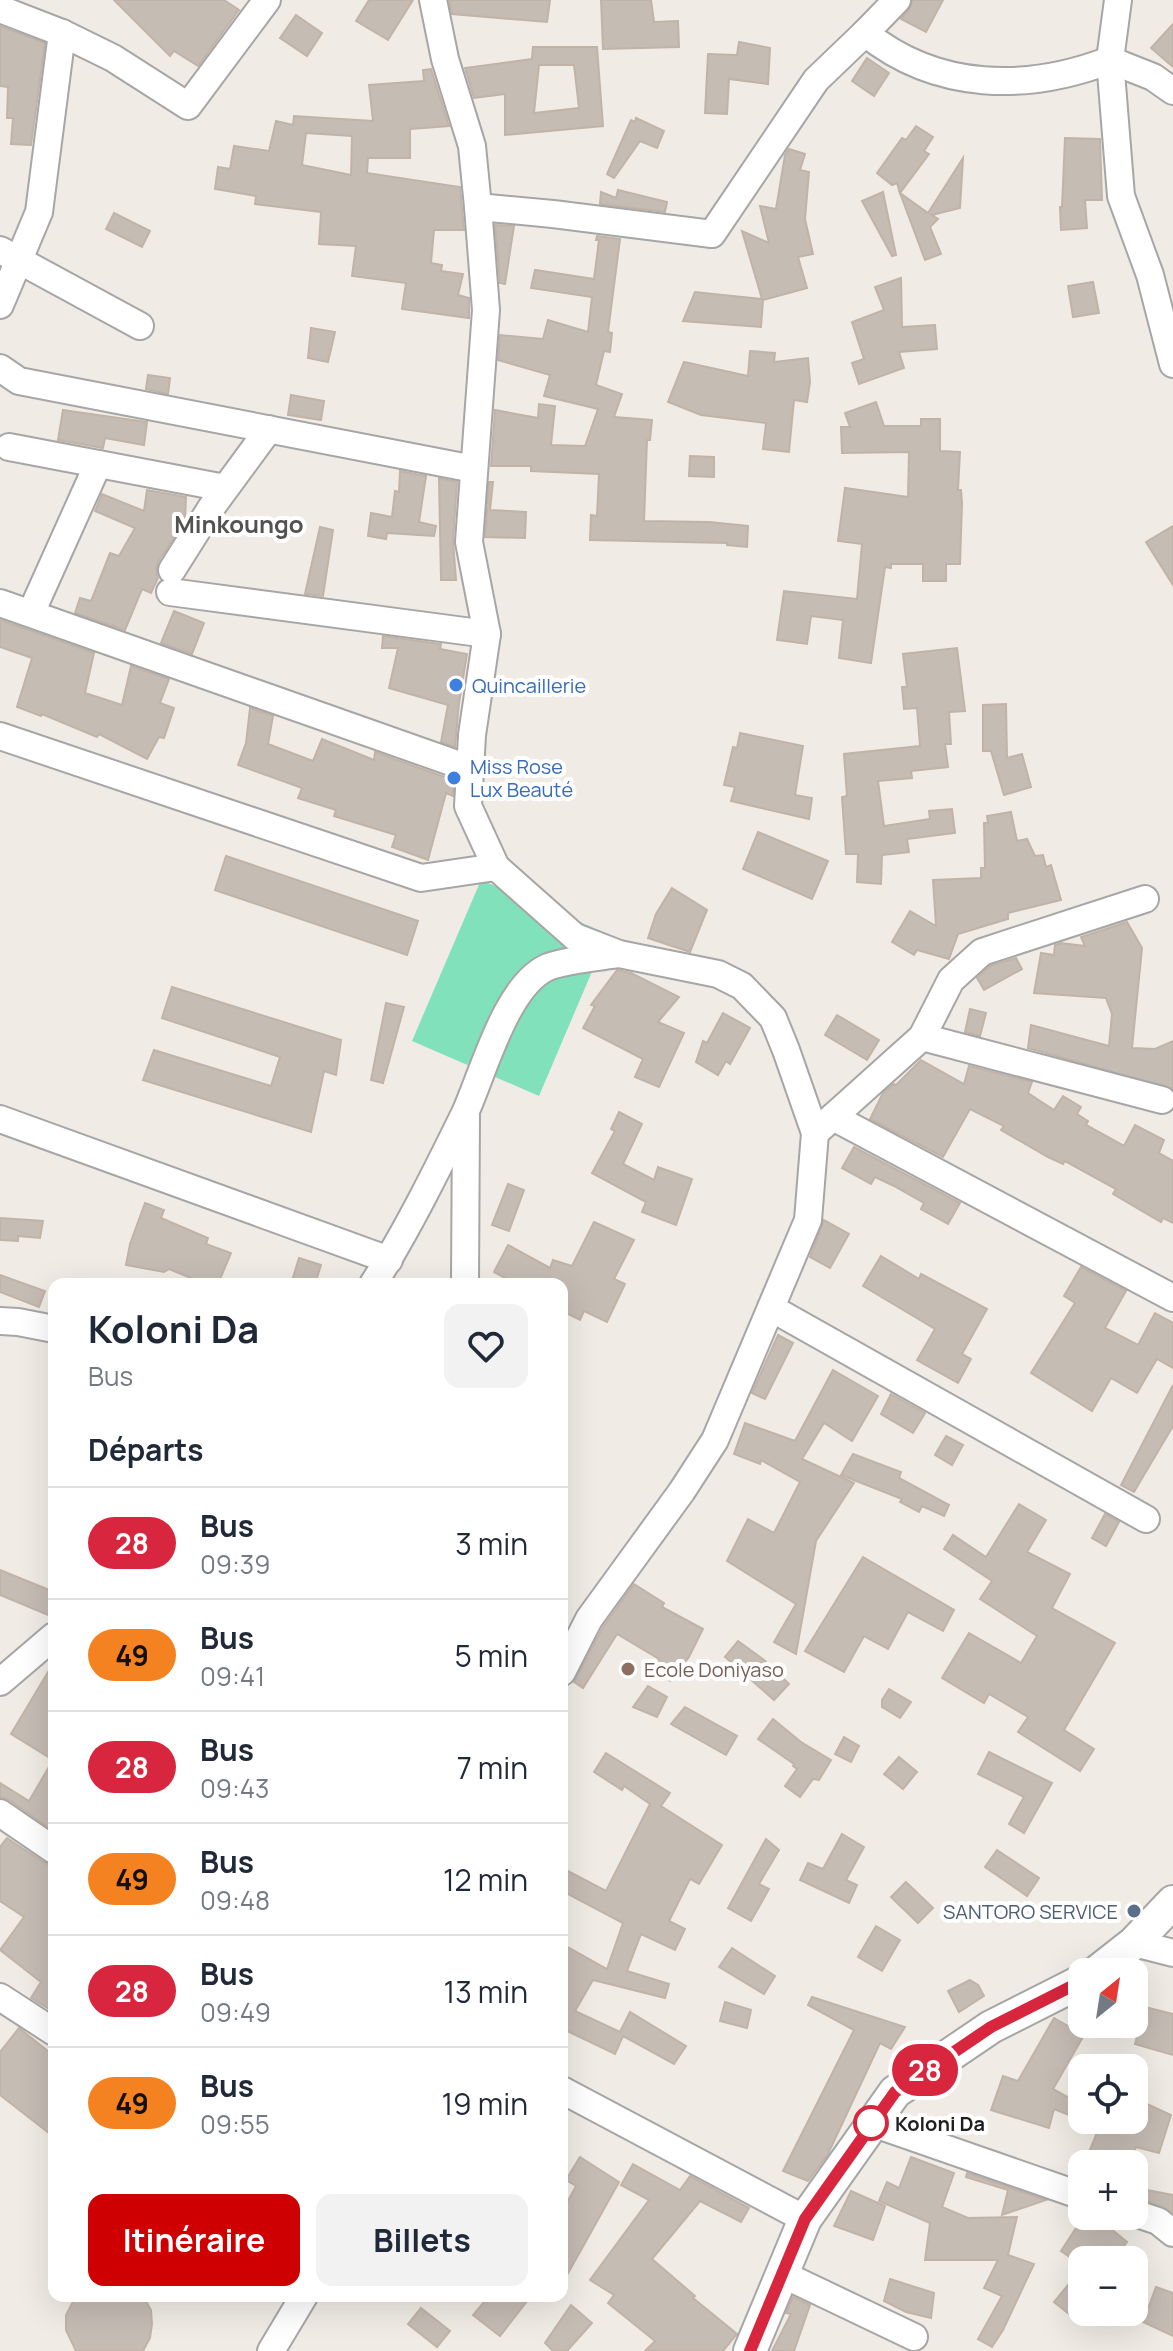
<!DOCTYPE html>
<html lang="fr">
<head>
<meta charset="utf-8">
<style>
  body { margin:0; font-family:Manrope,sans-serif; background:#f2f2f3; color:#1f2937; height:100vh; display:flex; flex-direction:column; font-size:30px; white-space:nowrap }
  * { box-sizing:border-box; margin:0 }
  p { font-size:26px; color:#747a83 }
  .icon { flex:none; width:44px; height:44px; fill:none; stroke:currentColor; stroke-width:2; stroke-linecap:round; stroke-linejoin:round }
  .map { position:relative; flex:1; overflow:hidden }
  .side { position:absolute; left:48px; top:1278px; width:520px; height:1024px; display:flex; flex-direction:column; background:#fff; border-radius:16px; box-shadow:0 8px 32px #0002 }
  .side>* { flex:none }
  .badge { padding:0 16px; border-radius:26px; font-size:28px; line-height:52px }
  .needle { width:52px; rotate:30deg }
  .tools { position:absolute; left:1068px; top:1958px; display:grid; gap:16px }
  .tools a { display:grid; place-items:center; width:80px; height:80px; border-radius:16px; background:#fff; box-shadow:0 8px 32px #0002; font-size:40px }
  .map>.badge { position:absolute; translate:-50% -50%; box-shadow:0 0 0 4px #fff }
  h2 { padding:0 40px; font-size:30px; line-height:72px }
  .round { display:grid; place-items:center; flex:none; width:84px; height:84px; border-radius:16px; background:#f2f2f3 }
  .overview { display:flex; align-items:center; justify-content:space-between; height:136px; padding:0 40px }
  h1 { font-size:38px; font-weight:700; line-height:60px }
  .primary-button { display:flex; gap:16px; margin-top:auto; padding:16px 40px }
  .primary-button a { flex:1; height:92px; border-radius:16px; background:#ce0001; color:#fff; font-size:32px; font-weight:700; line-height:92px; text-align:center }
  .primary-button a+a { background:#f2f2f3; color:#1f2937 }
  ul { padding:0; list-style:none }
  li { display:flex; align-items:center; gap:24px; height:112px; padding:0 40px; border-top:2px solid #e0e1e3 }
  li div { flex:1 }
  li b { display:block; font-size:30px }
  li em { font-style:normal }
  li .badge { min-width:88px; font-weight:700; text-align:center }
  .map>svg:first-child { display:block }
</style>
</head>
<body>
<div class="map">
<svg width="1173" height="2351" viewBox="0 0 1173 2351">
  <rect width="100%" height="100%" fill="#f0ece5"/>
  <polygon fill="#81e1bb" points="481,880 608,934 539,1096 412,1041"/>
  <g fill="#c5bcb4" stroke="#c2b3a7" stroke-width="2" fill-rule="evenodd">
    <polygon points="114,0 224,0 239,10 198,66 174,51 170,56"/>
    <polygon points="369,0 413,0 388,40 356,21"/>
    <polygon points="449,0 550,0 547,22 452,14"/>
    <polygon points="601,0 651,0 654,22 678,21 679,47 603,49"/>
    <polygon points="913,0 943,0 926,32 901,19 909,10"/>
    <polygon points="296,15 322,33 307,56 280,38"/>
    <polygon points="1173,24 1173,67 1151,48"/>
    <polygon points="0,26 45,43 31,145 11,144 13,118 7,118 8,87 0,86"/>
    <polygon points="739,42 770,48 768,84 729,79 727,114 705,113 708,54 737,55"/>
    <path d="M533,47H597L603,126L505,135V94L474,98L465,68L532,59ZM539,65H574L579,108L534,113Z"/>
    <polygon points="867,58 889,73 874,96 852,81"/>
    <path d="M431,69L449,126L410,129V158H368L367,173L460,187L464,230H434L431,263L442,265L441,271L463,274L458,295L469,298V318L402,309L406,283L352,276L356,246L319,244L321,212L255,204L256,196L215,189L218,167L230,169L234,146L269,151L276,121L293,125L294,116L373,121L369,85L424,81L423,70ZM306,133L352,136L351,175L302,165Z"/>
    <polygon points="636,118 664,131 657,148 640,141 614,178 607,174 631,120 635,122"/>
    <polygon points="916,126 933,137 924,151 929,154 900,193 897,183 892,185 877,173 902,138 906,140"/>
    <polygon points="1065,138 1100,139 1102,200 1085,200 1087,228 1061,230 1060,207 1062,207"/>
    <polygon points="789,149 805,154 800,170 809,172 805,219 813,254 798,257 807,288 763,300 761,327 683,321 695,292 762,299 742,231 769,243 760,206 776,209 785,155"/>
    <polygon points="963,158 960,208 932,215 938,219 930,227 941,254 925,260 900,193 928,213"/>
    <polygon points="618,190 667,202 665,212 600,204 601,192 616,198"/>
    <polygon points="883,192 896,255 892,256 862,201"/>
    <polygon points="114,213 150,231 142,247 106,229"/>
    <polygon points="495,225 514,226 505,284 500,283"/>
    <polygon points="597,236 620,239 608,332 612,333 610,352 604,351 596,385 622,394 614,417 652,420 650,440 647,440 644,521 709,522 748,526 747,547 727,545 727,543 590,540 591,515 597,516 599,474 531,471 531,466 491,466 495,410 538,418 539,404 555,406 551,445 585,446 598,409 544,396 550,375 498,360 500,335 543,339 548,320 588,332 592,297 531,288 535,270 594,279 599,240 596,240"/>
    <polygon points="901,278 902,327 935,325 937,349 899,352 904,368 859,384 852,363 864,359 852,322 884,310 875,287"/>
    <polygon points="1093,282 1099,313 1073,317 1068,286"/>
    <polygon points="311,328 335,332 328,362 308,358"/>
    <polygon points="750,351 775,353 774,362 808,358 810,382 807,402 794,400 789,452 763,449 766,423 701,415 668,402 684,362 748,376"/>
    <polygon points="148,375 170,378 168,394 146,389"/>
    <polygon points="291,395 324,401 321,420 288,415"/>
    <polygon points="876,402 884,426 921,426 921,419 940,419 940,451 960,452 958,490 961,490 962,503 960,564 946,564 946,581 923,581 923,564 891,564 891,568 885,567 871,663 839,658 843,620 811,616 807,644 777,640 784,591 857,599 862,544 838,541 845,488 908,497 909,452 842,453 841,427 850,427 845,413"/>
    <polygon points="63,410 147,422 144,445 105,438 103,448 58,440"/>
    <polygon points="690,456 714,457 714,477 689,476"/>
    <polygon points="400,471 426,476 419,522 436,526 434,536 387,533 386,539 368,536 371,513 392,517 395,491 399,492"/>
    <polygon points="439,478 457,482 453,541 456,580 441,580"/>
    <polygon points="489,482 493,482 490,510 526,512 525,538 485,537"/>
    <polygon points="147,490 186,497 185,520 158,562 156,570 158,578 151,593 142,589 125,630 75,613 80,598 91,601 110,553 119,556 135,528 95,511 102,494 144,511"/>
    <polygon points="1173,526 1173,585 1146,542"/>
    <polygon points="320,527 333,530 323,596 305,594"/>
    <polygon points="174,611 204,623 192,654 161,643"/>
    <polygon points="0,620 94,653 85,693 122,705 131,666 169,679 160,703 174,708 164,738 159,737 147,759 99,734 97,737 42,714 41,716 17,707 32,658 0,647"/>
    <polygon points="383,636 441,644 440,649 467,654 459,703 455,747 441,742 448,705 389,688 398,648 382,648"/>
    <polygon points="957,648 965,711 949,712 951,744 945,744 948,767 911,771 912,778 878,781 884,826 930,819 929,811 952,809 955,833 907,839 909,852 882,855 881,884 857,882 858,854 846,854 842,797 847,796 844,754 920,746 917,708 904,709 902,687 907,687 903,654"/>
    <polygon points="1006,704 1007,758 1022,754 1031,787 1004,795 991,751 983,751 983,705"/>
    <polygon points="250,708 273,716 268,744 313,761 322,739 374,760 375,752 453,780 453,796 446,793 428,860 392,847 396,835 334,816 336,810 298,798 302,788 238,765 246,743"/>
    <polygon points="740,733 803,746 795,795 812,798 809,819 731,801 735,787 724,785 733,747 737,748"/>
    <polygon points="1011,812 1017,841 1027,839 1035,856 1043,855 1046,867 1051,865 1061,900 1008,913 1008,919 958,934 949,959 917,950 914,955 892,942 910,911 936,926 933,880 981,878 981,868 985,868 984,823 988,823 987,816"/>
    <polygon points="758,832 828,861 812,899 743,869"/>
    <polygon points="226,856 418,921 407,955 215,890"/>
    <polygon points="672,888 707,910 690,952 648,938 656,914"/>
    <polygon points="1127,922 1142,948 1132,1048 1155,1049 1173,1041 1173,1089 1028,1048 1031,1025 1109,1046 1112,1014 1106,998 1034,993 1041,953 1054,955 1055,945 1061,943 1085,946 1081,937"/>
    <polygon points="1016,958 1022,969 984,990 977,978 990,966"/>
    <polygon points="617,970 631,973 679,997 658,1022 684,1033 659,1087 635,1077 643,1059 583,1028 595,1006 591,1005"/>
    <polygon points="172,987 341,1040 336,1075 324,1071 311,1132 143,1080 154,1050 271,1086 280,1057 162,1018"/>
    <polygon points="386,1003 404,1007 383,1083 371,1080"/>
    <polygon points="970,1009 986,1013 980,1036 965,1032"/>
    <polygon points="723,1013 750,1028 730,1064 726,1061 718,1075 696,1062 703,1041 707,1043"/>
    <polygon points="837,1015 879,1040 867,1060 825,1035"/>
    <polygon points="921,1060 964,1084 969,1066 1032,1082 1028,1093 1054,1110 1063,1096 1081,1107 1077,1114 1088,1121 1086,1125 1124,1146 1135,1125 1164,1140 1159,1153 1173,1161 1173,1223 1163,1218 1161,1222 1113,1194 1116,1189 1065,1161 1063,1164 1048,1157 1001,1130 1004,1126 970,1109 943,1157 870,1119 883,1093 894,1084 896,1085"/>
    <polygon points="619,1112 642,1124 623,1164 654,1180 658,1167 692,1179 676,1225 642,1212 646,1202 592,1173 615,1131 611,1129"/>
    <polygon points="854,1147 960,1203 948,1224 921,1209 924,1203 894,1186 875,1177 871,1184 842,1168"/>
    <polygon points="508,1184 524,1190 509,1231 492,1225"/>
    <polygon points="145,1203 164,1210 161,1218 208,1238 206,1244 231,1253 218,1284 205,1284 169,1269 164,1272 126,1265 130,1244"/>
    <polygon points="0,1218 43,1221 40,1238 18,1236 18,1241 0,1240"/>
    <polygon points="824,1220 849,1234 830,1268 810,1257"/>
    <polygon points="594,1222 634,1240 614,1279 625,1284 607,1322 584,1311 580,1320 562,1311 562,1284 516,1284 494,1272 508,1245 550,1268 553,1260 572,1266"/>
    <polygon points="881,1256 919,1279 921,1274 987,1309 962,1354 971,1359 958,1383 917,1360 935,1329 863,1286"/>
    <polygon points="299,1258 321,1265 315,1284 291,1284"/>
    <polygon points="1081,1267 1126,1291 1105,1328 1138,1345 1155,1313 1173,1323 1173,1368 1157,1359 1137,1393 1111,1378 1092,1411 1031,1373 1075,1303 1064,1296"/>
    <polygon points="0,1275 45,1291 39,1307 0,1292"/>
    <polygon points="778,1335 793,1343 765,1399 752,1393"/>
    <polygon points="833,1370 878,1396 852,1441 824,1423 802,1459 854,1483 816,1541 796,1654 774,1642 796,1604 727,1561 748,1519 774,1533 800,1482 761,1460 760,1464 734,1454 745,1423 795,1441"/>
    <polygon points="1173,1385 1173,1426 1134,1492 1121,1485"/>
    <polygon points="891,1394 925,1413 913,1433 881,1414"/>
    <polygon points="946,1436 963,1445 952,1465 935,1455"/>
    <polygon points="853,1454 901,1472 899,1478 949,1505 944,1516 922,1506 919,1512 900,1502 902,1499 841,1475"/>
    <polygon points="1019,1504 1046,1520 1027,1552 1070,1574 1052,1608 1115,1643 1064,1730 1094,1749 1080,1771 1018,1732 1028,1717 989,1694 984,1703 942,1678 969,1633 1021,1663 1037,1636 980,1599 992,1581 944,1549 953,1535 986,1557"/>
    <polygon points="1105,1514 1119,1522 1106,1546 1092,1538"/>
    <polygon points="863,1557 954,1610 943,1631 908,1612 888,1649 864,1636 844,1672 805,1651"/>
    <polygon points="0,1570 54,1592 54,1600 48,1615 0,1595"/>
    <polygon points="634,1584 664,1603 662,1607 703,1629 689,1657 670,1681 656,1664 659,1659 617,1634 583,1688 574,1682 603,1627"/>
    <polygon points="738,1641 764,1660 789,1684 774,1700 725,1657"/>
    <polygon points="54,1662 54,1831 9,1800 0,1797 0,1783 29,1801 53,1760 11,1734"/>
    <polygon points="648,1686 667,1697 657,1717 633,1707"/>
    <polygon points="889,1689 911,1702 900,1718 882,1707 882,1700"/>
    <polygon points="685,1707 737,1736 726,1755 671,1724"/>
    <polygon points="773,1719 801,1742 831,1760 819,1780 813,1779 800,1797 785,1786 797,1769 793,1766 794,1764 758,1739"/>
    <polygon points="844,1737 859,1746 851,1762 835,1754"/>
    <polygon points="989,1752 1052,1783 1024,1833 1009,1824 1024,1797 978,1774"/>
    <polygon points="606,1753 670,1793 661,1806 722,1845 699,1884 690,1879 669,1921 685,1929 675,1950 641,1934 627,1971 669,1984 665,1998 593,1980 575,2011 620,2032 630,2012 686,2046 674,2064 623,2036 615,2054 565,2030 562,2034 562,1944 607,1969 623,1923 562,1891 562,1868 606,1891 650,1804 624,1786 622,1790 594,1772"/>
    <polygon points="899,1757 917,1772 903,1789 884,1774"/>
    <polygon points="842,1834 864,1847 846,1880 857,1885 849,1903 800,1880 808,1863 823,1869"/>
    <polygon points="7,1838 45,1863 54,1866 54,2012 31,1998 41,1982 0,1950 24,1917 0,1901 0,1847"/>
    <polygon points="766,1839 779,1850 759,1884 769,1889 751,1921 728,1908"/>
    <polygon points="997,1850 1039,1878 1027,1896 985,1867"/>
    <polygon points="906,1882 933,1908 918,1923 891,1897"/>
    <polygon points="876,1926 900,1940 882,1971 858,1957"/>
    <polygon points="732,1948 775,1976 764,1994 719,1967"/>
    <polygon points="970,1980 978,1985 984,1996 959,2012 948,1991"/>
    <polygon points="812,1997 905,2027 891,2049 880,2043 828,2154 808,2181 783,2171 854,2030 808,2005"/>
    <polygon points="725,2002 751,2010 747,2028 720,2021"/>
    <polygon points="1145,2007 1173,2014 1173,2055 1135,2044"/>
    <polygon points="1054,2018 1084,2035 1053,2089 1082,2105 1082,2120 1096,2120 1094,2125 1054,2109 1049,2128 991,2110 1003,2076 1018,2081"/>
    <polygon points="19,2028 54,2056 54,2137 0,2095 0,2052"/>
    <polygon points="1134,2098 1171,2115 1159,2153 1136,2147 1128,2164 1088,2164 1091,2156 1088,2155 1102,2120 1134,2120"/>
    <polygon points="580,2157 619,2182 562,2284 562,2212 576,2186 566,2180"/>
    <polygon points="911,2157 954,2173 942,2207 968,2218 1017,2217 1008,2255 1034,2264 1003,2330 992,2347 978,2339 1002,2296 984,2288 998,2260 925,2260 930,2223 879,2201 887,2182 899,2188"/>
    <polygon points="633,2164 680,2190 690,2176 749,2208 741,2222 700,2201 652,2259 695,2296 693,2298 737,2334 723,2351 645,2351 655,2341 608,2303 614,2295 590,2280 649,2200 621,2185"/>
    <polygon points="967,2173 1046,2200 1002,2215 1008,2190 966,2177"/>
    <polygon points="1147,2190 1173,2195 1173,2213 1145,2200"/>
    <polygon points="851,2191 885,2206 873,2240 834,2226"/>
    <polygon points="1084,2216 1095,2216 1127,2242 1113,2260 1074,2260 1061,2251"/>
    <polygon points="1082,2268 1082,2309 1074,2318 1054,2302"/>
    <polygon points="890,2279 934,2293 931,2318 906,2312 884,2301"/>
    <polygon points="1156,2287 1173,2293 1173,2336 1143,2322"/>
    <polygon points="76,2296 143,2296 151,2310 152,2324 150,2338 143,2351 76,2351 66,2330 66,2315"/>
    <polygon points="489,2296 531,2296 500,2336 473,2315"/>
    <polygon points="793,2297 810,2305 794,2351 772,2351 791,2314 786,2313"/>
    <polygon points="571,2305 592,2323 567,2351 553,2351 545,2343"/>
    <polygon points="421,2308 450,2331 437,2347 408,2324"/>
  </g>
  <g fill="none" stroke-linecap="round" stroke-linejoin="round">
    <g stroke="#a6a6a6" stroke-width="30">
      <g id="minor">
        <polyline points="433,0 445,59 472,146 478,207"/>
        <polyline points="1118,0 1110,60 1121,196 1150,275 1173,364"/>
        <polyline points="0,9 62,33 113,58 188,106 267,0"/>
        <polyline points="865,33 897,0"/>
        <polyline points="0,250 140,326"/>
        <polyline points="0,305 39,212 62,33"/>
        <polyline points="0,368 19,381 474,469"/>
        <polyline points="9,447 225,488"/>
        <polyline points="172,570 211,508 269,429"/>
        <polyline points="170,592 487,634"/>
        <polyline points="0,603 471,769"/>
        <polyline points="31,613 98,464"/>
        <polyline points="0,736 421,878 496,867"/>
        <polyline points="922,1037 951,980 982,952 1145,899"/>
        <polyline points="833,1117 1173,1298"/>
        <polyline points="0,1119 389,1260"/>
        <polyline points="815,1133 922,1037 1162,1100"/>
        <path d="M373,1284C406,1233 438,1168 465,1113C483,1074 506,985 548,967C565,960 600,957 619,954"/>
        <polyline points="465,1284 466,1116"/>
        <polyline points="771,1308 1146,1519"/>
        <polyline points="0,1321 18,1322 54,1329"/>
        <path d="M562,1672L589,1619L682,1491L715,1440L808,1220L815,1133L786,1050L773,1018L742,986L718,974L619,954L575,937L496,867L468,806L472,735L487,634L469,542L486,310L478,207L553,214L712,234L816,80L865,33C937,91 1027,92 1110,60L1153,77L1173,91"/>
        <polyline points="0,1682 54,1636"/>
        <polyline points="0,1813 54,1850"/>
        <polyline points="1134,1943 1173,1953"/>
        <polyline points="0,1997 54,2032"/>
        <polyline points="562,2090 805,2219"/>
        <polyline points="872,2123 1082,2196"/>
        <polyline points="1134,2213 1158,2221 1173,2233"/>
        <polyline points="782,2274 914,2337"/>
        <polyline points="271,2351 304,2296"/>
      </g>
    </g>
    <g stroke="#a6a6a6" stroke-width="36">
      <g id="tertiary">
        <polyline points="1097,1972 1134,1943 1173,1902"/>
        <polyline points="750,2351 805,2219 895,2092 991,2027 1082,1981"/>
      </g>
    </g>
    <use href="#minor" stroke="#fff" stroke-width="26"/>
    <use href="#tertiary" stroke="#fff" stroke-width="32"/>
  </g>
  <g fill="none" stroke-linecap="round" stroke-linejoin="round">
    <g stroke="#fff" stroke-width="18">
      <polyline id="line" points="750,2351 805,2219 895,2092 991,2027 1082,1981"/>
    </g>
    <use href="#line" stroke="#d7263d" stroke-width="12"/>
  </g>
  <g fill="#3f7fe0" stroke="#fff" stroke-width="3">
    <circle cx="456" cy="685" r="8"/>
    <circle cx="454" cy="778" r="8"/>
  </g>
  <circle fill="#8d6e63" stroke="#fff" stroke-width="3" cx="628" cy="1669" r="8"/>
  <circle fill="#5c6f8a" stroke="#fff" stroke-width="3" cx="1134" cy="1911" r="8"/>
  <circle fill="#fff" stroke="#d7263d" stroke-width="4" cx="871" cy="2123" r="16"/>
  <g text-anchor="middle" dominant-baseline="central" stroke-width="8" stroke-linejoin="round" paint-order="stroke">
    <g font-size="20" fill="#366cbe" stroke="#fff" text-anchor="start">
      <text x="472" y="685">Quincaillerie</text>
      <text x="470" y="766">Miss Rose<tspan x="470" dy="23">Lux Beauté</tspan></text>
    </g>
    <g font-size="20" fill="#785e54" stroke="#fff" text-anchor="start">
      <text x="644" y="1669">Ecole Doniyaso</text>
    </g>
    <g font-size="20" fill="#4e5e75" stroke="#fff" text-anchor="end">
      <text x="1118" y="1911">SANTORO SERVICE</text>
    </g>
    <g font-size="20" font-weight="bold" fill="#1f1f1f" stroke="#fff" text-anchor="start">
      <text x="895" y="2123">Koloni Da</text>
    </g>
    <g font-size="24" font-weight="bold" fill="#525252" stroke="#fff">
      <text x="239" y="523">Minkoungo</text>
    </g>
  </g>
</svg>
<div class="tools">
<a><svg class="needle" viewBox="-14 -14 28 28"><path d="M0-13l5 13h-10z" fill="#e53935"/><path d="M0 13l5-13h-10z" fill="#747a83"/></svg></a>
<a><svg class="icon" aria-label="locate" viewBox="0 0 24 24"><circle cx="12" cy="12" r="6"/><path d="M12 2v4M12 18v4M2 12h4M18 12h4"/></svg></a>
<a>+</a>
<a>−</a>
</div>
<b class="badge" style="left:925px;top:2070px;background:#d7263d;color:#fff">28</b>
<section class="side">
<div class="overview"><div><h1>Koloni Da</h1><p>Bus</p></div><a class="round"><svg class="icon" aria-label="heart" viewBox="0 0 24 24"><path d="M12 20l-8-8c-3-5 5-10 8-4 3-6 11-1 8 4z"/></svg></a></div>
<h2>Départs</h2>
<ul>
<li><span class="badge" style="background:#d7263d;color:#fff">28</span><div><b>Bus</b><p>09:39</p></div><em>3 min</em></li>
<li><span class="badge" style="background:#f58220;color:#111">49</span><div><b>Bus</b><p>09:41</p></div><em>5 min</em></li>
<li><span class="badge" style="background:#d7263d;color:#fff">28</span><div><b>Bus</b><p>09:43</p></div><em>7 min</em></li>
<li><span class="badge" style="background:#f58220;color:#111">49</span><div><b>Bus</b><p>09:48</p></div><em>12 min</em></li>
<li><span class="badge" style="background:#d7263d;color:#fff">28</span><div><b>Bus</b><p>09:49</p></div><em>13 min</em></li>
<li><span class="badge" style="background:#f58220;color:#111">49</span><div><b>Bus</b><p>09:55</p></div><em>19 min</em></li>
</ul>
<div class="primary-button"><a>Itinéraire</a><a>Billets</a></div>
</section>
</div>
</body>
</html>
